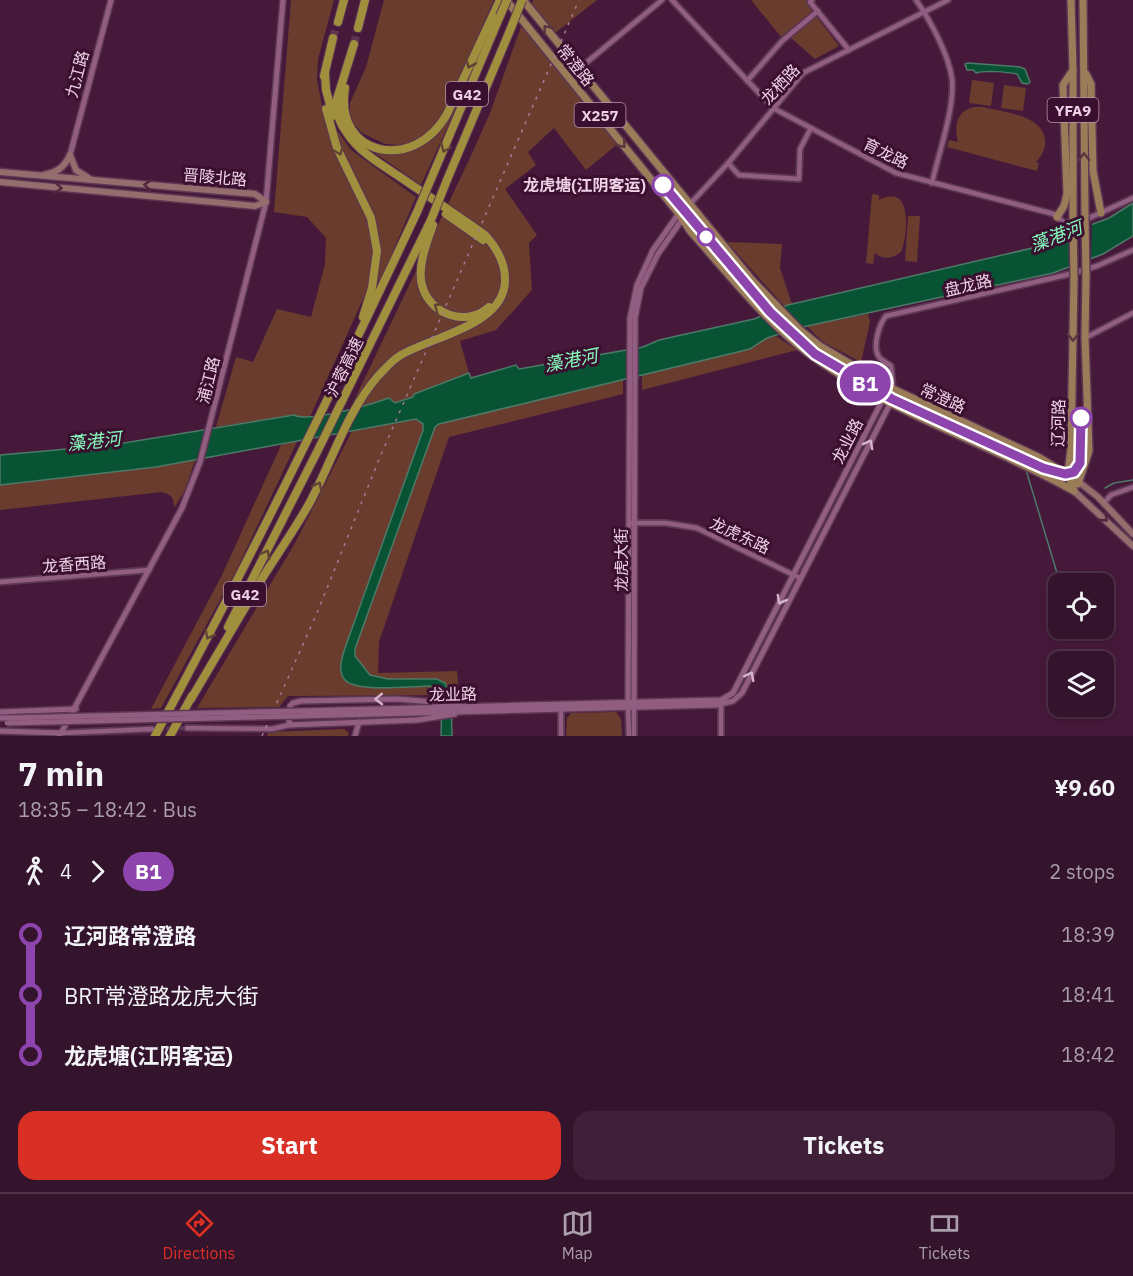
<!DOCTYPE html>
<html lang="en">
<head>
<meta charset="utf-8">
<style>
  body { margin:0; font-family:"IBM Plex Sans","Noto Sans SC",sans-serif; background:#3f2038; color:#f1f3f6; height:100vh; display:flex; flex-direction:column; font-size:22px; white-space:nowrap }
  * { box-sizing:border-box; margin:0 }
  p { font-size:20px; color:#a99ea9 }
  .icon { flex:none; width:33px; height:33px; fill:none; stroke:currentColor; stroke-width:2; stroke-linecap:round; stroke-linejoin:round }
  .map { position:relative; height:736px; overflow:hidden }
  .sheet { display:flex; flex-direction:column; background:#34132c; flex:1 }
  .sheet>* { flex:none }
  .badge { padding:0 12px; border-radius:20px; font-size:21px; line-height:39px }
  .buttons { position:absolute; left:1048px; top:573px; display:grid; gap:12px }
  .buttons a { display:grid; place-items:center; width:66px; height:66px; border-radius:12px; background:#34132c; box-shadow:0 3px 9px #0003,0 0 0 2px #4e3248; font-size:30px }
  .map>.badge { position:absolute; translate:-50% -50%; box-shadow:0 0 0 3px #fff }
  .legs { display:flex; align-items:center; gap:9px; height:66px; padding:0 18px; font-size:20px }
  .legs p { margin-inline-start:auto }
  .headline { display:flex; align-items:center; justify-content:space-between; height:102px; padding:0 18px }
  h1 { font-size:33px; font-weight:700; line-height:45px }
  .button { display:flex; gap:12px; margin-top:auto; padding:12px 18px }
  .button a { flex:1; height:69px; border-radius:18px; background:#d93025; color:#fff; font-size:24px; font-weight:700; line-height:69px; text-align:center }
  .button a+a { background:#3f2038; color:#f1f3f6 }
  ul { padding:0 18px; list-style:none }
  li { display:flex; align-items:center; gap:21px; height:60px; font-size:22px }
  li i { display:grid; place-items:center; width:9px; height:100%; margin:0 8px; background:currentColor }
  li i::after { content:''; width:15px; height:15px; margin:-8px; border:4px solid; border-radius:50%; background:#34132c }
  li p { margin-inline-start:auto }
  li:first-child i { background:linear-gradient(#0000 50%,currentColor 0) }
  li:last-child i { background:linear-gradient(currentColor 50%,#0000 0) }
  .tab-bar { display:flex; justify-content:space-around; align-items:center; height:84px; border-top:2px solid #4e3248; background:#34132c; font-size:16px; color:#a99ea9 }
  .tab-bar a { display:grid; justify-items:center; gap:3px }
  .tab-bar .active { color:#d93025 }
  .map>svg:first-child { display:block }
</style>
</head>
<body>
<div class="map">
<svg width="1133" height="736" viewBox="0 0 1133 736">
  <rect width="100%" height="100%" fill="#46193b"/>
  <g fill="#693c2e">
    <polygon points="291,0 334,0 318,59 317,80 326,126 336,154 366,219 373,251 368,288 310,417 299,418 294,415 216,427 236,357 253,362 277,309 311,317 325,264 326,238 307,217 274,212"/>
    <polygon points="384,0 494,0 443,114 424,135 411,143 397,145 385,144 362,133 354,124 350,114 350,103 366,67"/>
    <polygon points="533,0 597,0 555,33 532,4"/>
    <polygon points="751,0 805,0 814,12 782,38"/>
    <polygon points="816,16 839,46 815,59 790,37"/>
    <polygon points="522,24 619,143 586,170 554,128 528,152 536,165 505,189 537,235 529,243 532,290 496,330 460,341 469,373 414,394 413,397 395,403 389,398 350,409 469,160 490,113"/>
    <polygon points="972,80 994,83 991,106 969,103"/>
    <path d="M464,85L466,86L421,185L369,149L370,147C379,149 389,152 398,152C435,152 450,113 464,85Z"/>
    <polygon points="1004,85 1026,88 1023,111 1001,108"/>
    <path d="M974,107H983C1003,112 1043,115 1045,140C1046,149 1042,156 1036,162L1039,163L1037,171L947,147L949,140L958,142C954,126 956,111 974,107Z"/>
    <path d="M337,130L351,150L416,197L379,284L377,283C382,242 373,208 354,172C348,159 337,144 337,130Z"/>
    <path d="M872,194L879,195V200C913,182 908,235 901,252C892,259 883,260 875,253L873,264L866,263Z"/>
    <polygon points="908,216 920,216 917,262 905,261"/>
    <polygon points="727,242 782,244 780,268 792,304 785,307"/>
    <polygon points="868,314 870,322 861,362 823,342 807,326"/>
    <polygon points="776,336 797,350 642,390 642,375 750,349 767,338"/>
    <polygon points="623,379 623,394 449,437 379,642 378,673 457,671 459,695 288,696 279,707 197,708 295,543 352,431 448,412 450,421"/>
    <polygon points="298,440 237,569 161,708 151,709 222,575 281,445"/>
    <path d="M195,460L185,490L174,508C174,498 172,495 162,492L0,510V485L156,467Z"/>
    <polygon points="616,712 621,719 622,736 566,736 567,718 571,713"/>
    <polygon points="344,729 349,733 348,736 267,736 268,732"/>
  </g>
  <g fill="#085333" stroke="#4d7968" stroke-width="1.5">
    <path d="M968,63L1020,67L1025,69L1030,82L1027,84L1022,83L1017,74C1007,72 984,70 976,73L973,70H967L965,64Z"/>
    <path d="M1133,203V236L1103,254L1053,273L798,328L767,338L750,349L439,424L435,427L355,649V656L370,675L388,679H437L445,683L451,695L452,736H441L442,695L441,690L430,686C412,686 357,693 345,680C337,671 342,658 345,648L423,430V424L416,419L156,467L0,485V455L112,445L294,415C309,423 372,404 389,398L395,403L413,397L414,394L469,373L471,378L516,365L519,369L525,368L643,347L659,340L754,319L788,305L1054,243L1069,233L1109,218Z"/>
  </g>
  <polygon fill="#46193b" points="1092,221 1091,262 1070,271 1071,229"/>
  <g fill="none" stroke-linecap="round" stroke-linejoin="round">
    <g stroke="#4d7968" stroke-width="1.5">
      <polyline points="1026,470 1057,573"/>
      <polyline points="1105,488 1114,483 1133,480"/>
    </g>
    <polyline stroke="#5f3554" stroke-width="4.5" stroke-dasharray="4.5 2" stroke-linecap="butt" points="160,729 187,728"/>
    <g stroke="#5f3554" stroke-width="8" stroke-dasharray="8 4" stroke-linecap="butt">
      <polyline points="333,38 338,22"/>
      <polyline points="354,44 358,28"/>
    </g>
    <g stroke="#5d3754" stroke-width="8">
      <g id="minor">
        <polyline points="672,0 773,108 896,173 1054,214 1063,222 1076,224 1133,198"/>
        <polyline points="812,0 810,2 849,50"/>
        <path d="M916,0C930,20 949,55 952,79C955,108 938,155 932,183"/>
        <polyline points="569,77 662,0"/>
        <polyline points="747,81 782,41 818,11"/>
        <polyline points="728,163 739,175 799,179 800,149 811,128"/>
        <polyline points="690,204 730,161 803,73 948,0"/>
        <polyline points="1085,338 1133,313"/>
        <path d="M893,389L891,366C887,363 881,360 879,357C872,347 879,324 886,316L1070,274L1097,266L1133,250"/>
        <polyline points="1104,503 1111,495 1133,487"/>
        <polyline points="632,523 666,523 697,528 800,578"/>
        <polyline points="0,582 149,570"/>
        <polyline points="721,703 721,736"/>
        <polyline points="561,707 561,736"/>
        <polyline points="628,707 629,736"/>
        <polyline points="634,707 634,736"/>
        <polyline points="187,728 272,729 289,725"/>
        <polyline points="59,736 61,733 152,729"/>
      </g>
    </g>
    <g stroke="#5d3754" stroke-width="8">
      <g id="tertiary">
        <polyline points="70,155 111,0"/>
        <polyline points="634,705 635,318 641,288 658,254 688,211 690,204"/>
        <polyline points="628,706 630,318 637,285 653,250 684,206 690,204"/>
        <polyline points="0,712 76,709"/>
        <polyline points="455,714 417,720 289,725 290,706 293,703 301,701 396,699 459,704"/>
        <polyline points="300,716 716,705 733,701 742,693 891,402 894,396 893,389 887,391 885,395 733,693 721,700 301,711"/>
        <polyline points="0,718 8,718"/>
        <polyline points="0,731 61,733 182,508 200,462 266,202 283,0"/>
        <polyline points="355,736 359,722"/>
      </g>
    </g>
    <g stroke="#5d3754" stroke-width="9">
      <g id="secondary">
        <polyline points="70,155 76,170 90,179"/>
        <polyline points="0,172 255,194 266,202"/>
        <path d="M44,175C57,172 64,168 70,155"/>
        <polyline points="0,182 255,206 266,202"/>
        <polyline points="1079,482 1098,497 1133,534"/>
        <polyline points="1074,491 1133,546"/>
      </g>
    </g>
    <g stroke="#5d3754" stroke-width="10">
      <g id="primary">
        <path d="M506,0L679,214L691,232C728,273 764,320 808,353C888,413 987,442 1074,491"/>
        <polyline points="523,0 752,280 800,330 820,346 893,389 1040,458 1079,482"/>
        <polyline points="1071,0 1073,70 1073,221"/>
        <polyline points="1083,0 1085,216"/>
        <polyline points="1086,74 1091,84 1093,171 1101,213"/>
        <polyline points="1057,217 1064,206 1067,194 1063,85 1073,70"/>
        <polyline points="1078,484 1089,451 1085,338 1086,275"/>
        <polyline points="1074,491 1068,474 1071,448 1074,279"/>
      </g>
    </g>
    <g stroke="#5d3754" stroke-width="10">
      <g id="motorway">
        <polyline points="338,22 344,0"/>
        <polyline points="358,28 365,0"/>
        <polyline points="325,73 326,90 333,116"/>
        <polyline points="324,76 333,38"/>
        <path d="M345,88C334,157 414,173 447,114L500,0"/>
        <polyline points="326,109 337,148 371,218 377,251 372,288 363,317"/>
        <polyline points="434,172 500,16"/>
        <polyline points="447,180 511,28"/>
        <polyline points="446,214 483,240"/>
        <path d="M433,225C427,242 417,267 422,285C429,314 466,328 489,307"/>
        <polyline points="228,627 318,450 431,220"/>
        <path d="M191,699C215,658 239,618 263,577C278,553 295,529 309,504C332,462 346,413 378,376C385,369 393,359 401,355C433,336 506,325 505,279C505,261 496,247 485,235C457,215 428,196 400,177C382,165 359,152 347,133C339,123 336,112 337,99L354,44"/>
        <path d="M155,736C248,564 334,389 417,212"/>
        <polyline points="170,736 192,696"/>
      </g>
    </g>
    <use href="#minor" stroke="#915e82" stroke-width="4.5"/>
    <use href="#tertiary" stroke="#915e82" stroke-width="5"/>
    <use href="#secondary" stroke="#966d6d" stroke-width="6"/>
    <use href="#primary" stroke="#9a7c59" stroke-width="7"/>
    <use href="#motorway" stroke="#a0903d" stroke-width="8"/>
    <polyline stroke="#a17d97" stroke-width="1.5" stroke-dasharray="3 6" stroke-linecap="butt" points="262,736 317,613 380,457 579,0"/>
    <g stroke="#5d3754" stroke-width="8" stroke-linecap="butt">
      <g id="tertiary-bridge">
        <polyline points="8,718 301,711"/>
        <polyline points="7,723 300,716"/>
      </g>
    </g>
    <g stroke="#5d3754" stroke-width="10" stroke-linecap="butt">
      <g id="primary-bridge">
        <polyline points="1085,216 1086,275"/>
        <polyline points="1073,221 1074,279"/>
      </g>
    </g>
    <g stroke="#5d3754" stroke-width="10" stroke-linecap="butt">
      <g id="motorway-bridge">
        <polyline points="500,16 507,0"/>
        <polyline points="511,28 522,0"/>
        <polyline points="417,212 434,172"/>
        <polyline points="431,220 447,180"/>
      </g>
    </g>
    <use href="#tertiary-bridge" stroke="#915e82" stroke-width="5"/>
    <use href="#primary-bridge" stroke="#9a7c59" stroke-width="7"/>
    <use href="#motorway-bridge" stroke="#a0903d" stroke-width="8"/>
  </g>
  <defs><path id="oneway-chevron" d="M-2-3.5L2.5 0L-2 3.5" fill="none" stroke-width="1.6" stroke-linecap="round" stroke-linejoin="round" transform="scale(1.5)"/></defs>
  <g stroke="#5c353e">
    <use href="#oneway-chevron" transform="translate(547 29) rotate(-129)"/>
    <use href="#oneway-chevron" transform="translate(622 144) rotate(51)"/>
    <use href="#oneway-chevron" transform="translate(1084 157) rotate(-90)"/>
    <use href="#oneway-chevron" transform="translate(1073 337) rotate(91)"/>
  </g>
  <g stroke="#634335">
    <use href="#oneway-chevron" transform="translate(470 64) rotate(114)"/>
    <use href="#oneway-chevron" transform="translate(445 148) rotate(113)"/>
    <use href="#oneway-chevron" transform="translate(339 151) rotate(69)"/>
    <use href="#oneway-chevron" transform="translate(438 307) rotate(-144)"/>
    <use href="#oneway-chevron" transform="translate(318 486) rotate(-63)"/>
    <use href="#oneway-chevron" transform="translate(266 554) rotate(-62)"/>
    <use href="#oneway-chevron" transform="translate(209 635) rotate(118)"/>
  </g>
  <g stroke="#52263f">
    <use href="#oneway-chevron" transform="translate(148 185) rotate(-175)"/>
    <use href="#oneway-chevron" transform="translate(58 188) rotate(5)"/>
    <use href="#oneway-chevron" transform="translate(1104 518) rotate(43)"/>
  </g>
  <g stroke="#d7b4cc">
    <use href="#oneway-chevron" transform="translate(869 444) rotate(-62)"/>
    <use href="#oneway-chevron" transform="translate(781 600) rotate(118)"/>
    <use href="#oneway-chevron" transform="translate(750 676) rotate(-63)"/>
    <use href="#oneway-chevron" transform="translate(379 699) rotate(179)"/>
  </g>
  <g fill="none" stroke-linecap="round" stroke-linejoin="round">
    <g stroke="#fff" stroke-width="14">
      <polyline id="line-1" points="663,185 770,312 815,354 892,399 1043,468 1065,474 1074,472 1080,463 1081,418"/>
    </g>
    <use href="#line-1" stroke="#8e44ad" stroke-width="9"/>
  </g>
  <g fill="#fff" stroke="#8e44ad" stroke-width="3">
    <circle cx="663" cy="185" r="10"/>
    <circle cx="706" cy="237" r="8"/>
    <circle cx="1081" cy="418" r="10"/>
  </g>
  <g text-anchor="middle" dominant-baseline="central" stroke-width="6" stroke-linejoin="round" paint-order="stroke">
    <g fill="#3b0f30" stroke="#b897ae" stroke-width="1.5">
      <rect x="446" y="82" width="42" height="24" rx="4.5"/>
      <rect x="1047.5" y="98" width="51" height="24" rx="4.5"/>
      <rect x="574.5" y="103" width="51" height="24" rx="4.5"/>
      <rect x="224" y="582" width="42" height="24" rx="4.5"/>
    </g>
    <g font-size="15" font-weight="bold" fill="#eed1e4">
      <text x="467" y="94">G42</text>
      <text x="1073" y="110">YFA9</text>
      <text x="600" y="115">X257</text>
      <text x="245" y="594">G42</text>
    </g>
    <g font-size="16" fill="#eed1e4" stroke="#3b0f30">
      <text transform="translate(576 65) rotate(51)">常澄路</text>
      <text transform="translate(77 74) rotate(-75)">九江路</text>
      <text transform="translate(780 84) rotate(-47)">龙栖路</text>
      <text transform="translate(886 153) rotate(26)">育龙路</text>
      <text transform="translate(215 177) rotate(5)">晋陵北路</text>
      <text transform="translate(968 285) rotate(-13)">盘龙路</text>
      <text transform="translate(344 367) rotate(-64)">沪蓉高速</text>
      <text transform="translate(208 380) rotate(-76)">浦江路</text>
      <text transform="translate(943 398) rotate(25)">常澄路</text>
      <text transform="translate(1058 423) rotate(-89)">辽河路</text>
      <text transform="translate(847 441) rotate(-63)">龙业路</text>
      <text transform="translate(740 535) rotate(25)">龙虎东路</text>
      <text transform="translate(621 560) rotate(-90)">龙虎大街</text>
      <text transform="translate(74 564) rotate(-4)">龙香西路</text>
      <text transform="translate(453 694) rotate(-1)">龙业路</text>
    </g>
    <g font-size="16" font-weight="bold" fill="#eed1e4" stroke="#3b0f30" text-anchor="end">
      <text x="646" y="185">龙虎塘(江阴客运)</text>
    </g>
    <g font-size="18" font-style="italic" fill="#85faba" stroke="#3b0f30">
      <text transform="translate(1056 236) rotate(-21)">藻港河</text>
      <text transform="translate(571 360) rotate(-11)">藻港河</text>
      <text transform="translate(94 441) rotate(-6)">藻港河</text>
    </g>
  </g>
</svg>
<div class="buttons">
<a><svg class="icon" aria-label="locate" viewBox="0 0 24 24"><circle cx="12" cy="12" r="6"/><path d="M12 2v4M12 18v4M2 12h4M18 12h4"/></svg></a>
<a><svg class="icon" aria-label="layers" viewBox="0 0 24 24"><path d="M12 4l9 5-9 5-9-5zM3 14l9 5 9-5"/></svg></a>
</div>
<b class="badge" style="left:865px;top:383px;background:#8e44ad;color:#fff">B1</b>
</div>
<section class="sheet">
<div class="headline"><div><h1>7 min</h1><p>18:35 – 18:42 · Bus</p></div><b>¥9.60</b></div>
<div class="legs"><svg class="icon" aria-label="walk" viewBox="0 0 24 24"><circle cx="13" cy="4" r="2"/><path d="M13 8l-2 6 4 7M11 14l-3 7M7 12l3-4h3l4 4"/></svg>4<svg class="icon" aria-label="forward" viewBox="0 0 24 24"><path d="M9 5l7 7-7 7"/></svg><b class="badge" style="background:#8e44ad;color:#fff">B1</b><p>2 stops</p></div>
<ul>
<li><i style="color:#8e44ad"></i><b>辽河路常澄路</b><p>18:39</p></li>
<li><i style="color:#8e44ad"></i><span>BRT常澄路龙虎大街</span><p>18:41</p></li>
<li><i style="color:#8e44ad"></i><b>龙虎塘(江阴客运)</b><p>18:42</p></li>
</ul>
<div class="button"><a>Start</a><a>Tickets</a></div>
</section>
<nav class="tab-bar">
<a class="active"><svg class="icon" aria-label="directions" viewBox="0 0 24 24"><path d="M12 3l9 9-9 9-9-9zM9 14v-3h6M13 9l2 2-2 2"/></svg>Directions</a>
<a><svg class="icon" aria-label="map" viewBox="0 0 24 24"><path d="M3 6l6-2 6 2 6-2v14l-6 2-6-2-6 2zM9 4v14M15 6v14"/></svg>Map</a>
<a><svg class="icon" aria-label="tickets" viewBox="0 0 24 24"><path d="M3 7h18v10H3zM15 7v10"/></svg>Tickets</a>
</nav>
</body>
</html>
